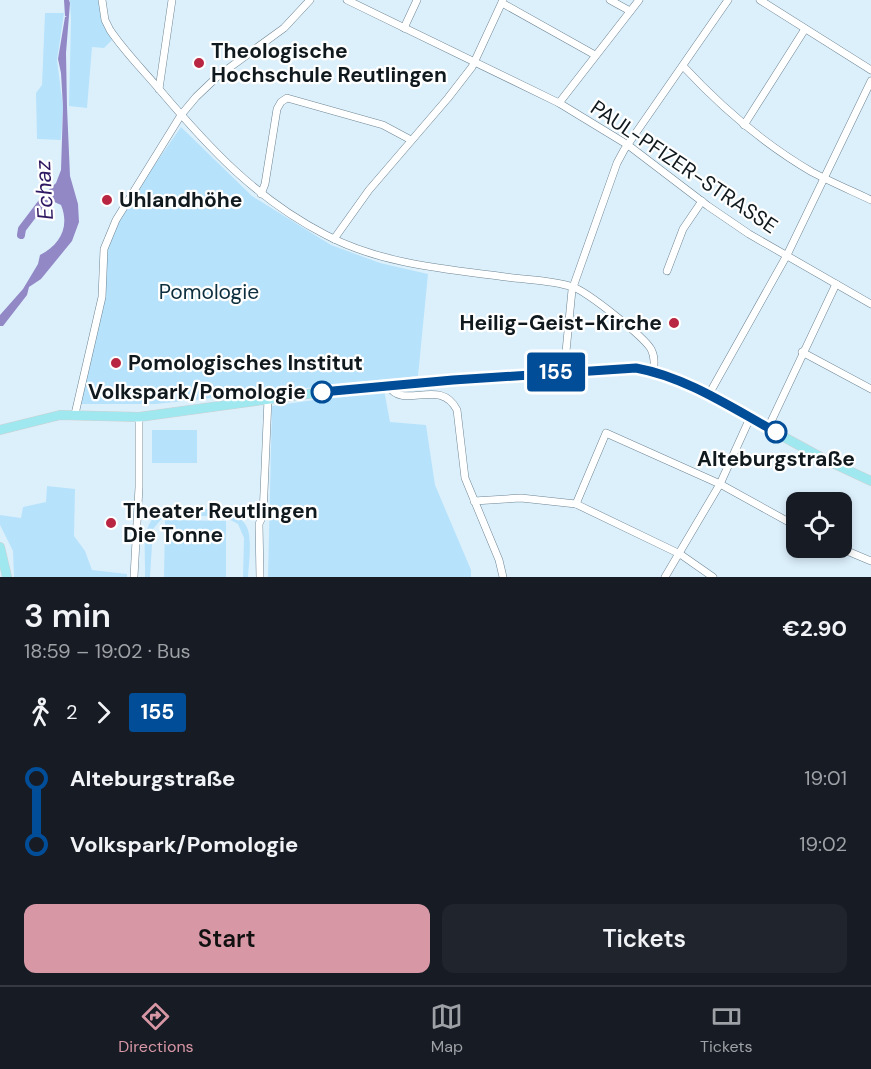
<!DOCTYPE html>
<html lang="en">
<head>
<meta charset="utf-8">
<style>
  body { margin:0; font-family:"DM Sans",sans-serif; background:#20242c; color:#f1f3f6; height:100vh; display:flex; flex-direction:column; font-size:22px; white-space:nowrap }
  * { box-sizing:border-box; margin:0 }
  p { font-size:20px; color:#9ea1a6 }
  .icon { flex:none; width:33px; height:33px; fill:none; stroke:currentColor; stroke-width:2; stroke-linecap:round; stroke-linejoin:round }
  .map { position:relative; height:577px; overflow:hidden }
  .details { display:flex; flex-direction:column; background:#171b24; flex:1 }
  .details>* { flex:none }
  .badge { padding:0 12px; border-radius:4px; font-size:21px; line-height:39px }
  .fabs { position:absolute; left:786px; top:492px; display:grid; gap:12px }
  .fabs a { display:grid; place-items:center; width:66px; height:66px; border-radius:12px; background:#171b24; box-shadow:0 3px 9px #0003; font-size:30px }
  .map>.badge { position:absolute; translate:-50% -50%; box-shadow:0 0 0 3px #fff }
  .legs { display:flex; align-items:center; gap:9px; height:66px; padding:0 24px; font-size:20px }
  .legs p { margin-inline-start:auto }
  .head { display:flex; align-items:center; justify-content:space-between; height:102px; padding:0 24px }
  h1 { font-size:33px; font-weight:600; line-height:45px }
  .button { display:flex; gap:12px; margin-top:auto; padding:12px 24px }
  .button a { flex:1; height:69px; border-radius:12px; background:#d797a5; color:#111; font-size:24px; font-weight:600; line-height:69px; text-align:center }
  .button a+a { background:#20242c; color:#f1f3f6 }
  ul { padding:0 24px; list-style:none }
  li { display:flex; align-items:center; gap:21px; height:66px; font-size:22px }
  li i { display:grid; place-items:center; width:9px; height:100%; margin:0 8px; background:currentColor }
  li i::after { content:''; width:15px; height:15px; margin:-8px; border:4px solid; border-radius:50%; background:#171b24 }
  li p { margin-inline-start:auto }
  li:first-child i { background:linear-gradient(#0000 50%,currentColor 0) }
  li:last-child i { background:linear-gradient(currentColor 50%,#0000 0) }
  .dock { display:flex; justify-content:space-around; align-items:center; height:84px; border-top:2px solid #363941; background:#171b24; font-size:16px; color:#9ea1a6 }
  .dock a { display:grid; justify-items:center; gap:3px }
  .dock .active { color:#d797a5 }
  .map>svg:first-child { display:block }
</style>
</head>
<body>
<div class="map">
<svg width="871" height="577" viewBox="0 0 871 577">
  <rect width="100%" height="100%" fill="#dcf0fc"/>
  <g fill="#b7e2fb">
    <polygon points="70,0 99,0 102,21 112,40 104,48 92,47 87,108 69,106 71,20"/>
    <polygon points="45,13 64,13 57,60 63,107 61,140 37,139 36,93 42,85"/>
    <polygon points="181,127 252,196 331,245 380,263 428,274 418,376 156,404 78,404 100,312 103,264 116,220"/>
    <polygon points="384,390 390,422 426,425 435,485 471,570 471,577 268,577 272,406"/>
    <rect x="152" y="430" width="45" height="33"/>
    <polygon points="47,486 75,489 74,536 85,551 92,570 127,574 127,577 14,577 13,551 0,525 0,515 21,518 23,507 46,502"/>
    <path d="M175,509C199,510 244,504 249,534C251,548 249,563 248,577H243L244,538L238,524L225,517L177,515L163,517L153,529L150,577H145C146,548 137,513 175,509Z"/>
    <polygon points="165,520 226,521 226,577 164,577"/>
  </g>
  <path fill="#9288c5" d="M64,0H69L70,3L66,53L67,107L70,176L78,204L79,222L72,241L41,279L29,287L27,295L3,326H0V315L23,289L38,264L40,255C60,245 70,227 61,205L50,200L39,208L36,205L43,195L56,183L61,170L63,107L61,73L58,59L65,17H67L65,16Z"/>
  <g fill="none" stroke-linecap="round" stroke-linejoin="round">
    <polyline stroke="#9288c5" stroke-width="8" points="21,235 22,229 44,200"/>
    <g stroke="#6e8593" stroke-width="8">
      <g id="minor">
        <path d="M102,0L105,20L110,30C124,51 143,70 159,89C209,148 256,199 326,235C381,264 445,269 506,277C528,280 552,280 573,287C589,293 643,336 651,349C655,357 655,363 653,371"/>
        <polyline points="347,0 559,103 628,145 708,206 749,234 871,304"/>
        <polyline points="610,0 630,11"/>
        <polyline points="760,0 871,70"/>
        <polyline points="502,3 595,55"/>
        <polyline points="404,28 417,0"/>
        <path d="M683,66C721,107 764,144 812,172C831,182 852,191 871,200"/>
        <polyline points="159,89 172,0"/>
        <polyline points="559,103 639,0"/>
        <polyline points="744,125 805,29"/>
        <polyline points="261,194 265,184 277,109 281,102 287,98 383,125 411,140"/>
        <polyline points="334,239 369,190 448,98 472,67 503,0"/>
        <polyline points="667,271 683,229 702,201"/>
        <polyline points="802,352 871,389"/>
        <polyline points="564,372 572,290 617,163 624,150 728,0"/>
        <path d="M388,385C403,412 440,376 457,410L465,478L499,560L503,577"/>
        <polyline points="708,396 787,255 871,81"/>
        <polyline points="75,414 102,297 104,249 116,220 181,115 196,97 218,76 284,28 310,0"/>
        <polyline points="768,428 836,284"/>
        <polyline points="474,501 521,498 576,504 680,554 713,577"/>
        <polyline points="576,504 606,433 720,484 796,526"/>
        <polyline points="840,548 871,561"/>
        <polyline points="134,577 139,487 139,417"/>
        <polyline points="260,577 259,524 263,515 268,399"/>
        <polyline points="665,577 720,484 750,418"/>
      </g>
    </g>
    <g stroke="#cfd1d2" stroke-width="10">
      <g id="major">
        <polyline points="0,430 60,415 139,417 337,390 636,368 665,375 685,383 826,460 871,481"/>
        <polyline points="0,547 7,577"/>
      </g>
    </g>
    <use href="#minor" stroke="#fff" stroke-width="7"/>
    <use href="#major" stroke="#a0e8ef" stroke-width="9"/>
  </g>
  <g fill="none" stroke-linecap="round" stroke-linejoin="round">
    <g stroke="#fff" stroke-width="14">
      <path id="line-1" d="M322,392L453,380L636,368C686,377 732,408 776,432"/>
    </g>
    <use href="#line-1" stroke="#014d97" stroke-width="9"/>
  </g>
  <g fill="#b82641" stroke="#fff" stroke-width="2">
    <circle cx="199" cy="63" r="6"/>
    <circle cx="107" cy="200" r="6"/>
    <circle cx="674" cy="323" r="6"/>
    <circle cx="116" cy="363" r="6"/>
    <circle cx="111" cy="523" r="6"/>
  </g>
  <g fill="#fff" stroke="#014d97" stroke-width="3">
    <circle cx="322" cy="392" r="10"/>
    <circle cx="776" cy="432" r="10"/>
  </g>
  <g text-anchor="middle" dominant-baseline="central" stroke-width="4.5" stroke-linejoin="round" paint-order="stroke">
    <g font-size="21" font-weight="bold" fill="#10191e" stroke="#fff" text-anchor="start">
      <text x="211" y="51">Theologische<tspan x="211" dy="24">Hochschule Reutlingen</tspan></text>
      <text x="119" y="200">Uhlandhöhe</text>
      <text x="662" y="323" text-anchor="end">Heilig-Geist-Kirche</text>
      <text x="128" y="363">Pomologisches Institut</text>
      <text x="123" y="511">Theater Reutlingen<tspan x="123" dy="24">Die Tonne</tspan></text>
    </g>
    <g font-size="21" fill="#10191e" stroke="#fff">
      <text transform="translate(684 167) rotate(34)">PAUL-PFIZER-STRASSE</text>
    </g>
    <g font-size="21" fill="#0d2e3f" stroke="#fff">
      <text x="209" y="292">Pomologie</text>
    </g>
    <g font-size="21" font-weight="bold" fill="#10191e" stroke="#fff" text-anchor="end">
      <text x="306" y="392">Volkspark/Pomologie</text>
      <text x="776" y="459" text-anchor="middle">Alteburgstraße</text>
    </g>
    <g font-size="22" font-style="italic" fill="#2e1861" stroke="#fff">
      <text transform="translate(44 190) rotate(-93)">Echaz</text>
    </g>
  </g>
</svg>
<div class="fabs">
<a><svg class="icon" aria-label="locate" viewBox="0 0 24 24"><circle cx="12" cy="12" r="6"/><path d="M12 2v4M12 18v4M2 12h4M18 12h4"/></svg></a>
</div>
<b class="badge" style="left:556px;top:372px;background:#014d97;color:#fff">155</b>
</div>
<section class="details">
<div class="head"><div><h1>3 min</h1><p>18:59 – 19:02 · Bus</p></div><b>€2.90</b></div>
<div class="legs"><svg class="icon" aria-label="walk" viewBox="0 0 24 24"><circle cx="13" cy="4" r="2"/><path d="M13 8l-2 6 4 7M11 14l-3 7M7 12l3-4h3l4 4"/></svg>2<svg class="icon" aria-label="forward" viewBox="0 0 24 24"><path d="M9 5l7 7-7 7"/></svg><b class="badge" style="background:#014d97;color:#fff">155</b></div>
<ul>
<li><i style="color:#014d97"></i><b>Alteburgstraße</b><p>19:01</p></li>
<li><i style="color:#014d97"></i><b>Volkspark/Pomologie</b><p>19:02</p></li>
</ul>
<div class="button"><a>Start</a><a>Tickets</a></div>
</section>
<nav class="dock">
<a class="active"><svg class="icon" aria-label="directions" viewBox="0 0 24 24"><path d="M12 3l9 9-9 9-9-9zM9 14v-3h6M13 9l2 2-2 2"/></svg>Directions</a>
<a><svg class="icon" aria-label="map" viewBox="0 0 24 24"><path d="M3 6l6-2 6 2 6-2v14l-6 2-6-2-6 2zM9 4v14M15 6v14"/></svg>Map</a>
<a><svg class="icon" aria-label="tickets" viewBox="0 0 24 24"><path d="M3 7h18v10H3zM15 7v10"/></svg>Tickets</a>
</nav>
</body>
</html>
